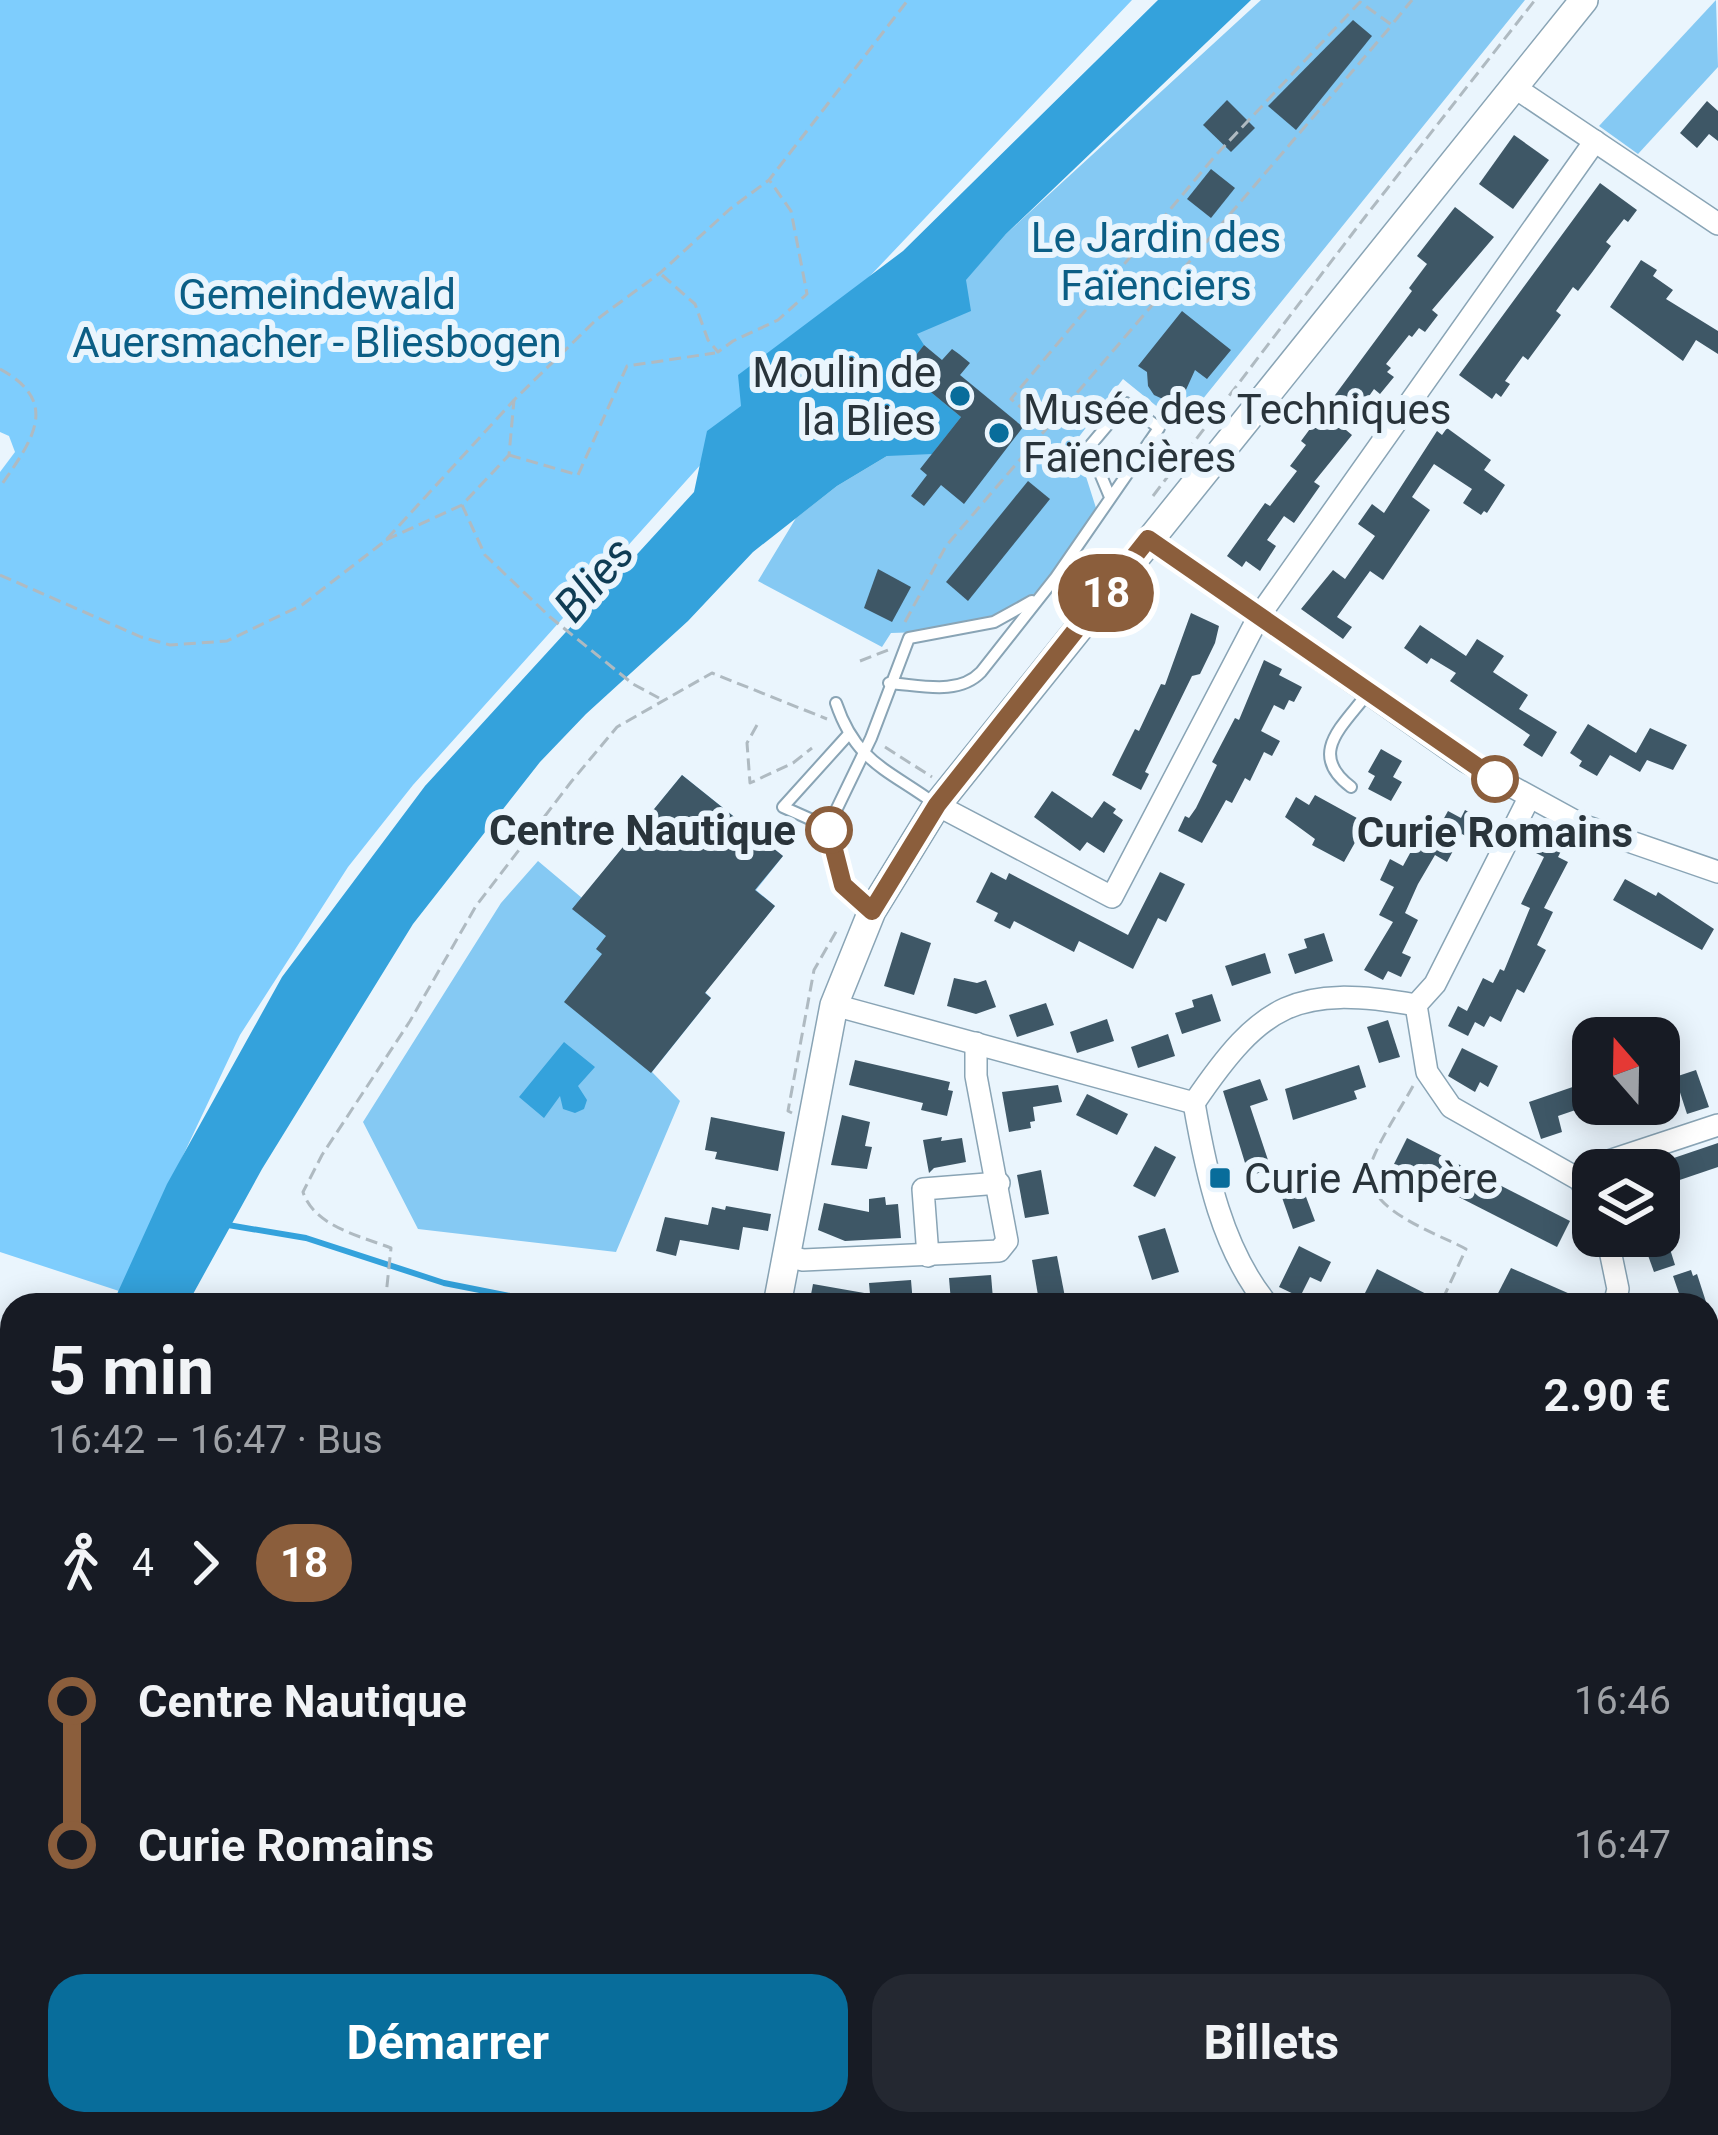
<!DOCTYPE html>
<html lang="fr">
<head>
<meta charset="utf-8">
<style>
  body { margin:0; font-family:Roboto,sans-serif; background:#242831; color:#f1f3f6; height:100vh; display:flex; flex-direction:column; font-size:45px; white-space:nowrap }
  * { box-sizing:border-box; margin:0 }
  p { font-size:39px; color:#9ea1a6 }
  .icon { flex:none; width:66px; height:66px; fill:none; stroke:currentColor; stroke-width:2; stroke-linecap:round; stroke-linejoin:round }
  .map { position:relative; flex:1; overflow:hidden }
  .details { position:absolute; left:0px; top:1293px; width:1719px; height:843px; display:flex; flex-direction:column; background:#171b24; border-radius:36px 36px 0 0; box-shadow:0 6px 30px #0003 }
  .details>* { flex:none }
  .badge { padding:0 24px; border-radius:39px; font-size:42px; line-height:78px }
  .needle { width:78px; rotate:340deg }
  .fabs { position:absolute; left:1572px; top:1017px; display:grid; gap:24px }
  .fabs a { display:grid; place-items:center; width:108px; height:108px; border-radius:24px; background:#171b24; box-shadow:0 6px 30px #0003; font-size:60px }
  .map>.badge { position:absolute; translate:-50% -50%; box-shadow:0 0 0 6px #fff }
  .legs { display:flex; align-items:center; gap:18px; height:132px; padding:0 48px; font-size:39px }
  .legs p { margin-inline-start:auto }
  .headline { display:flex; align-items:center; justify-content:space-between; height:204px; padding:0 48px }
  h1 { font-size:66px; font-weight:700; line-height:90px }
  .button { display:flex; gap:24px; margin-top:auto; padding:24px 48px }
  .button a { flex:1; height:138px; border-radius:36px; background:#086d9b; color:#fff; font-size:48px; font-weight:700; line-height:138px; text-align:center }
  .button a+a { background:#242831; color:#f1f3f6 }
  ul { padding:0 48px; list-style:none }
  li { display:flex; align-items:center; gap:42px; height:144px; font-size:45px }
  li i { display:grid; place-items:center; width:18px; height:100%; margin:0 15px; background:currentColor }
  li i::after { content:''; width:30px; height:30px; margin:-15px; border:9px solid; border-radius:50%; background:#171b24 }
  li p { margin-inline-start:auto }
  li:first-child i { background:linear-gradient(#0000 50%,currentColor 0) }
  li:last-child i { background:linear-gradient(currentColor 50%,#0000 0) }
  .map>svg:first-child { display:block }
</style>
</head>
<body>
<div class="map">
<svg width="1718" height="2135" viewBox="0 0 1718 2135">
  <rect width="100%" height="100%" fill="#eaf5fd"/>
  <g fill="#85c9f3">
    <path d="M1261,0H1525L1181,426L1123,379L1075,442L1096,508C1079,533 1057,574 1035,593C997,625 939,632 891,633L882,647L758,581L796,518L837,486L887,456L904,370L917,334L1006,234Z"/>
    <polygon points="1716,0 1718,67 1638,154 1599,126"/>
    <polygon points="682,775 783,856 756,890 775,906 705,992 711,998 652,1072 680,1101 616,1252 418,1229 363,1122 501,903 538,861 582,898"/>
  </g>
  <g fill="#7ecdfd">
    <polygon points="0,0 1132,0 870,276 413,785 348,867 240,1035 119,1291 0,1252 0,472 15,452 9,436 0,432"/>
    <polygon points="12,1623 12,1761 0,1759 0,1625"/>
  </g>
  <g fill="#34a2dc">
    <polygon points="1158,0 1251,0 1006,234 966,280 971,311 917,334 924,345 904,370 961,417 932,454 887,456 837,486 753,552 688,621 586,714 540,762 413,924 262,1169 187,1305 112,1305 167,1184 282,977 425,786 694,492 707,431 741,406 738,375 903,251"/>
    <polygon points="564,1042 595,1067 578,1086 587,1100 584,1109 575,1113 563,1109 560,1096 544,1118 519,1097"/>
  </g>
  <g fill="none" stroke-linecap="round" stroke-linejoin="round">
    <g stroke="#34a2dc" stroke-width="6">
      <polyline points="228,1225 306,1238 444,1283 556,1305"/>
      <polyline points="0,1700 12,1699"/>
    </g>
  </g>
  <g fill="#3e5766">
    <polygon points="1353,20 1372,36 1296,130 1268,106"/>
    <polygon points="1227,100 1255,128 1231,152 1203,125"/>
    <polygon points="1707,101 1718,111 1718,141 1709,134 1697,148 1680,133"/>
    <polygon points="1514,135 1549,160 1513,209 1479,184"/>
    <polygon points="1211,169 1235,188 1211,218 1187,199"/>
    <polygon points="1600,183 1637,210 1628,222 1624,219 1606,242 1611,246 1593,271 1578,291 1573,287 1556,311 1561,315 1528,360 1523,356 1505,381 1510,384 1501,397 1496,393 1492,399 1459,375"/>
    <polygon points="1455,207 1494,237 1432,310 1438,315 1425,332 1419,328 1412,337 1409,335 1386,364 1391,368 1387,372 1394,377 1380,394 1374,389 1367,399 1364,396 1344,422 1349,425 1346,430 1352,435 1314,482 1320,486 1294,523 1284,516 1267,540 1276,546 1260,571 1246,561 1242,567 1227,556 1265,503 1270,506 1297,471 1290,466 1306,445 1301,441 1412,291 1409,288 1427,264 1417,256"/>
    <polygon points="1641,260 1657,270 1653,276 1673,290 1666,299 1718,331 1718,354 1696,340 1683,361 1610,307"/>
    <polygon points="1182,311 1231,350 1207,379 1195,370 1185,392 1165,400 1154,395 1148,386 1147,372 1138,366"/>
    <polygon points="924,345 942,360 952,349 959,354 970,363 960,375 1023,427 964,504 941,485 924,506 911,496 927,475 920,469 961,417 904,370"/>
    <polygon points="1447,428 1491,460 1484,470 1505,485 1487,513 1484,511 1481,515 1463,503 1472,489 1434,464 1412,497 1430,510 1383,580 1370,571 1337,617 1352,627 1343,639 1301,609 1333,570 1345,579 1375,536 1358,524 1372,504 1384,513 1437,431 1442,435"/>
    <polygon points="1028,481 1050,499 968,601 946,582"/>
    <polygon points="878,569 911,587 892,622 864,608"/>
    <polygon points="1191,613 1219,626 1215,643 1200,674 1192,676 1145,772 1149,774 1141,790 1112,775 1135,729 1139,731 1161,684 1165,685"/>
    <polygon points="1420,625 1466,656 1477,639 1504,656 1493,672 1528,695 1519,709 1557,732 1542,757 1523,745 1530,735 1450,681 1456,673 1431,658 1427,664 1404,648"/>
    <polygon points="1264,660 1282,669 1279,675 1302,687 1294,702 1289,700 1284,710 1274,705 1261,731 1280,741 1272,756 1264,752 1250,781 1245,778 1232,803 1226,800 1202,843 1178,831 1185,816 1189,818 1196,808 1217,765 1212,762 1235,718 1239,720"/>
    <polygon points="1588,724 1636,753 1650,728 1687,745 1673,770 1647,760 1640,772 1610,755 1597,776 1579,766 1582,761 1570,753"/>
    <polygon points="1381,749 1402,761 1393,777 1402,782 1391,801 1368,789 1375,776 1368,772"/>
    <polygon points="682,775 783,856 755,890 775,906 705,993 711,998 651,1073 564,1002 602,954 596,949 606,936 572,909"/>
    <polygon points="1052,791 1092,818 1104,801 1116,809 1113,813 1123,820 1104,853 1087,842 1080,851 1034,817"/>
    <polygon points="1315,795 1366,823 1344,862 1312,845 1315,839 1285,817 1296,797 1309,805"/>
    <polygon points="1465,810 1485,821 1475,841 1462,834 1447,862 1435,855 1418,884 1405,913 1418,920 1402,953 1411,957 1401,977 1388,971 1383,980 1364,970 1393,922 1379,915 1394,887 1380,880 1390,859 1403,866 1421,833 1427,836 1432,828 1437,831 1448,811 1461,818"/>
    <polygon points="1544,833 1565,843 1558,857 1568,862 1544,908 1553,912 1537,945 1546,950 1524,993 1517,989 1501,1022 1490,1016 1484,1027 1475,1022 1468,1036 1448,1026 1458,1006 1467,1011 1483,978 1493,983 1500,969 1504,971 1530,908 1521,904 1544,857 1534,852"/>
    <polygon points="991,872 1006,880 1009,873 1128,935 1160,872 1185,884 1166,922 1158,918 1133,969 1079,941 1074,952 1014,921 1010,929 994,921 998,913 976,902"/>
    <polygon points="1625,879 1656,896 1658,892 1714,929 1702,950 1613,900"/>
    <polygon points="901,932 931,943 914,995 884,986"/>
    <polygon points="1324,933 1333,961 1295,974 1288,954 1307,948 1304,939"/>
    <polygon points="1265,953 1271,973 1232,986 1225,966"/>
    <polygon points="954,978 977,983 986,980 996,1007 976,1014 947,1006"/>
    <polygon points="1212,994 1221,1021 1182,1034 1175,1013 1194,1007 1192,1000"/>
    <polygon points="1046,1003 1054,1025 1017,1037 1009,1015"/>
    <polygon points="1107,1019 1114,1041 1077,1053 1070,1032"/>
    <polygon points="1388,1020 1400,1057 1379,1063 1367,1027"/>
    <polygon points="1168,1034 1175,1056 1138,1068 1131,1047"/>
    <polygon points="1462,1048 1498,1066 1488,1087 1480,1082 1475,1092 1448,1076"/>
    <polygon points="855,1060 950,1082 948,1090 953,1091 947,1116 921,1110 923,1103 849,1085"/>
    <polygon points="1359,1065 1366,1087 1354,1091 1357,1099 1293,1120 1285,1089"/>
    <polygon points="1696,1070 1709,1107 1687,1114 1675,1077"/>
    <polygon points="1260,1079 1268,1100 1250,1106 1271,1169 1249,1176 1223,1091"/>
    <polygon points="1593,1080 1593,1104 1558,1116 1562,1132 1541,1139 1529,1102"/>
    <polygon points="1058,1085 1062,1102 1033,1107 1035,1121 1030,1122 1031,1128 1009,1132 1002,1092"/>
    <polygon points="1087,1094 1128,1114 1117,1135 1076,1115"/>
    <polygon points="842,1115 870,1122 865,1146 872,1147 867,1169 831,1165"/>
    <polygon points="711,1117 785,1132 778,1171 715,1159 717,1152 705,1150"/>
    <polygon points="942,1137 941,1141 962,1138 966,1162 934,1168 929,1173 923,1140"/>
    <polygon points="1407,1138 1570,1221 1557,1247 1394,1164"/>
    <polygon points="1718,1143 1718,1167 1659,1187 1659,1163"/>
    <polygon points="1155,1146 1176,1157 1155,1197 1133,1186"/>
    <polygon points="1041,1170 1049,1214 1025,1218 1017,1175"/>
    <polygon points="1299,1178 1315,1221 1293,1229 1278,1186"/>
    <polygon points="885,1197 886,1205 898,1204 901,1238 845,1241 818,1230 824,1203 869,1212 869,1199"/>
    <polygon points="726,1206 771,1214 768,1231 743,1227 739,1250 680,1240 676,1256 656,1251 665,1217 708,1225 712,1207 725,1210"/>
    <polygon points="1165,1228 1179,1272 1152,1280 1138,1236"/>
    <polygon points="1641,1236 1666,1236 1675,1265 1654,1272"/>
    <polygon points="1299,1246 1331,1262 1321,1282 1310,1277 1300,1297 1279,1287"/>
    <polygon points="1057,1256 1065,1297 1039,1301 1032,1260"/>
    <polygon points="1511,1268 1570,1294 1565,1305 1492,1305"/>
    <polygon points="1377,1269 1448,1305 1359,1305"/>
    <polygon points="1691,1270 1693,1276 1697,1274 1707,1305 1683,1305 1673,1276"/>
    <polygon points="991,1275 993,1299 951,1302 949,1278"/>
    <polygon points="911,1280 913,1304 809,1305 813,1284 870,1294 869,1283"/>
  </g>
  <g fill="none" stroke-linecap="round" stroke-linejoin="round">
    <g stroke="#89a4b5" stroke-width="14">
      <g id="service">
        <path d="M889,683C920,685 958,696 981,672L1056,577L1159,428L1126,403L1089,447L1110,497"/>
        <path d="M836,703C856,762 887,769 934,803"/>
        <path d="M1351,787C1307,754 1342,727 1367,694"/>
        <polyline points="828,827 783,807 848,735"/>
        <polyline points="870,909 843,885 828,827 871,738 909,638 994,622 1032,601"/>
        <polyline points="1707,1983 1718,1979"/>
        <polyline points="1707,2013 1718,2022"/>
        <polyline points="210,2135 212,2124"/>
        <polyline points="415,2135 416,2124"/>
      </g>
    </g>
    <g stroke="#89a4b5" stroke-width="24">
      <g id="minor">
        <polyline points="1514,87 1718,224"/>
        <polyline points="1149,539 1465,761 1582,825 1718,872"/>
        <polyline points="1529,798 1435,984 1416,1005 1427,1072 1451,1107 1580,1180 1593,1204"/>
        <polyline points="937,805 1112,897 1259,616 1595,141"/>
        <path d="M834,1005L1194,1103C1262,1003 1296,984 1416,1005"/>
        <path d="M1194,1103C1206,1172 1222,1250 1268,1305"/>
        <polyline points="1595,1170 1609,1161 1718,1125"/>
        <polyline points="1607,1236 1618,1289 1614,1305"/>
        <polyline points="786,1256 803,1260 999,1251 1007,1241 976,1076 976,1043"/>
        <polyline points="928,1256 923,1189 999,1183"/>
        <polyline points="1707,1726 1718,1731"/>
        <polyline points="1707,1935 1718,1939"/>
        <polyline points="1168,2124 1218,2135"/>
        <polyline points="1062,2135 1065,2124"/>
      </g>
    </g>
    <g stroke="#89a4b5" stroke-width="30">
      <g id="secondary">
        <polyline points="777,1305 834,1005 872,911 937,805 1584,0"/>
        <polyline points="599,2135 601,2124"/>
      </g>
    </g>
    <g stroke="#afbac1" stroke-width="3" stroke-dasharray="12 6" stroke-linecap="butt">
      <polyline points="1394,22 1412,0"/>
      <polyline points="662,275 695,304 708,340 718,352 733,341 778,320 807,294 791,211 770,181"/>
      <path d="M0,369C63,403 30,443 0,487"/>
      <polyline points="509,455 578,475 627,366 715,353"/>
      <polyline points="1153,496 1365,217 1535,0"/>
      <polyline points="462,505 485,555 550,617 633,684 659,698"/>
      <polyline points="386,540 462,505 509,455 514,400"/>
      <polyline points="0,575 141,637 170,645 227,641 302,605 385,541 515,399 596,320 660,273 730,209 769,180 908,0"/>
      <polyline points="905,622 946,546 1392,25 1360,2 1215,156 1011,399 1044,427"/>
      <polyline points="860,661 888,650"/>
      <polyline points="757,725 747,743 750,783 793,763 812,748"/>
      <polyline points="885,747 932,777"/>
      <path d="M1413,1086C1400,1110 1382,1135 1372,1161C1354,1207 1435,1232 1466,1249L1440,1305"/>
      <polyline points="792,1113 788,1111 814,970 837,930"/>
      <path d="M385,1305L391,1248C360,1236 314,1226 303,1192L322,1155L410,1021L476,906L571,782L617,727L712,673L827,719"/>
      <polyline points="0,1879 12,1864"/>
    </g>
    <use href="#service" stroke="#fff" stroke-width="10"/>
    <use href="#minor" stroke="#fff" stroke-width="21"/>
    <use href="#secondary" stroke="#fff" stroke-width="27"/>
  </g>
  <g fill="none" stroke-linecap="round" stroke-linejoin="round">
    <g stroke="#fff" stroke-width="27">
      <polyline id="line-1" points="829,830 843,885 872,911 937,805 1148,539 1495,779"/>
    </g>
    <use href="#line-1" stroke="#8b5e3c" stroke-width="18"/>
  </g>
  <g fill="#086d9b" stroke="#eaf5fd" stroke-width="4.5">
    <circle cx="960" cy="396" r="12"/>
    <circle cx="999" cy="433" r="12"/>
    <rect x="1208" y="1166" width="24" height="24" rx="6"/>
  </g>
  <g fill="#fff" stroke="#8b5e3c" stroke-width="6">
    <circle cx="1495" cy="779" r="21"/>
    <circle cx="829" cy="830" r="21"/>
  </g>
  <g text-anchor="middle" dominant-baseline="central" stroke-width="12" stroke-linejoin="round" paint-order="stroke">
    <g font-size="42" fill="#0b5e85" stroke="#eaf5fd">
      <text x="1156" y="237">Le Jardin des<tspan x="1156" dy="48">Faïenciers</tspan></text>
      <text x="317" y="294">Gemeindewald<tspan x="317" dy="48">Auersmacher - Bliesbogen</tspan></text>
    </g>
    <g font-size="42" fill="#29343b" stroke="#eaf5fd" text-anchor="start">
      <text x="936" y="372" text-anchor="end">Moulin de<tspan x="936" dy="48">la Blies</tspan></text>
      <text x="1023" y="409">Musée des Techniques<tspan x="1023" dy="48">Faïencières</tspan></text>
      <text x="1244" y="1178">Curie Ampère</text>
    </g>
    <g font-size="42" font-weight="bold" fill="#29343b" stroke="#eaf5fd" text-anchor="end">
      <text x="796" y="830">Centre Nautique</text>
      <text x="1495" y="832" text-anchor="middle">Curie Romains</text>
    </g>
    <g font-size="45" font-style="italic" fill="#0f3c54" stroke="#eaf5fd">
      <text transform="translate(594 579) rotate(-49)">Blies</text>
    </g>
  </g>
</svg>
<div class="fabs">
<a><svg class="needle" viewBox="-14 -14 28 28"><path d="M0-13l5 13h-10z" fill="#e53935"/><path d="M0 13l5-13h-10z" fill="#9ea1a6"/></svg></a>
<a><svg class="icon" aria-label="layers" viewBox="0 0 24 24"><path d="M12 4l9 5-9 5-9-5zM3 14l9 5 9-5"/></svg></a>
</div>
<b class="badge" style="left:1106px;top:593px;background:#8b5e3c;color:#fff">18</b>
<section class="details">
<div class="headline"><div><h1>5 min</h1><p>16:42 – 16:47 · Bus</p></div><b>2.90 €</b></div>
<div class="legs"><svg class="icon" aria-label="walk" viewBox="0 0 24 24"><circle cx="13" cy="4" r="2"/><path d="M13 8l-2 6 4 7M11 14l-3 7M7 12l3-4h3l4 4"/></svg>4<svg class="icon" aria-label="forward" viewBox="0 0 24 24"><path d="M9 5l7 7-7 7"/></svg><b class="badge" style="background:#8b5e3c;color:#fff">18</b></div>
<ul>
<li><i style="color:#8b5e3c"></i><b>Centre Nautique</b><p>16:46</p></li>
<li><i style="color:#8b5e3c"></i><b>Curie Romains</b><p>16:47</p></li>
</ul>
<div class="button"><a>Démarrer</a><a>Billets</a></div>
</section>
</div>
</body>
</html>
